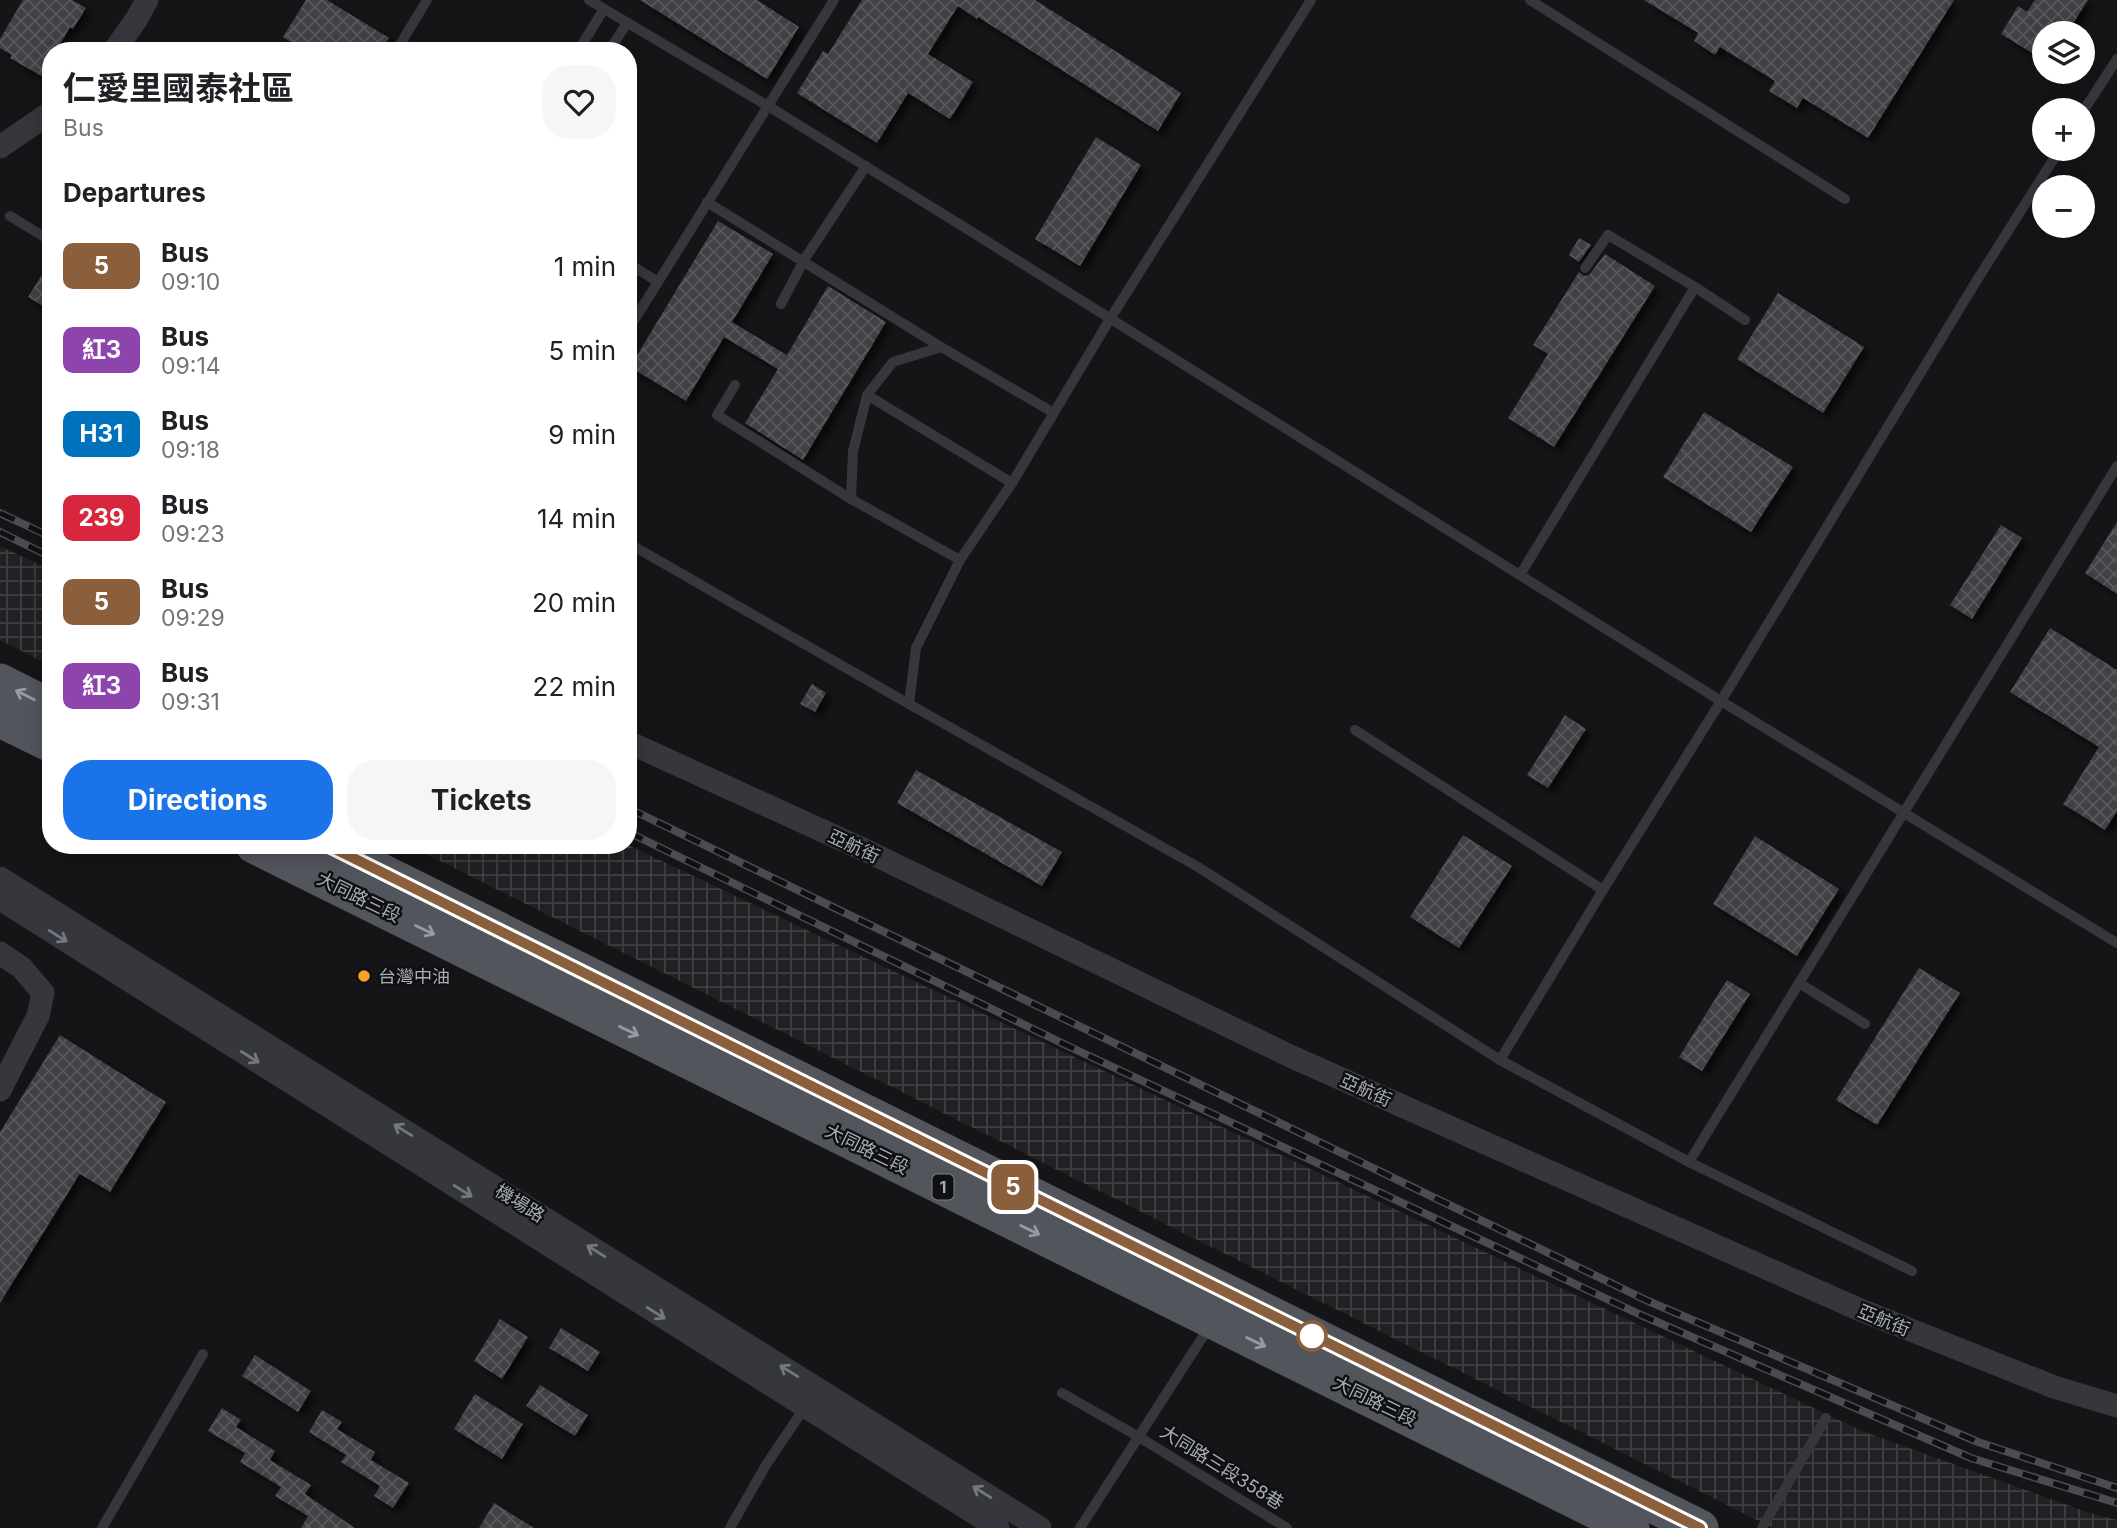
<!DOCTYPE html>
<html lang="en">
<head>
<meta charset="utf-8">
<style>
  body { margin:0; font-family:Inter,"Noto Sans TC",sans-serif; background:#f6f6f6; color:#202124; height:100vh; display:flex; flex-direction:column; font-size:26px; white-space:nowrap }
  * { box-sizing:border-box; margin:0 }
  p { font-size:23px; color:#757577 }
  .icon { flex:none; width:38px; height:38px; fill:none; stroke:currentColor; stroke-width:2; stroke-linecap:round; stroke-linejoin:round }
  .map { position:relative; flex:1; overflow:hidden }
  .details { position:absolute; left:42px; top:42px; width:595px; height:812px; display:flex; flex-direction:column; background:#fff; border-radius:28px; box-shadow:0 4px 18px #0003 }
  .details>* { flex:none }
  .badge { padding:0 14px; border-radius:10px; font-size:24px; line-height:46px }
  .fabs { position:absolute; left:2032px; top:21px; display:grid; gap:14px }
  .fabs a { display:grid; place-items:center; width:63px; height:63px; border-radius:50%; background:#fff; box-shadow:0 4px 18px #0003; font-size:35px }
  .map>.badge { position:absolute; translate:-50% -50%; box-shadow:0 0 0 4px #fff }
  h2 { padding:0 21px; font-size:26px; line-height:63px }
  .round { display:grid; place-items:center; flex:none; width:74px; height:74px; border-radius:28px; background:#f6f6f6 }
  .head { display:flex; align-items:center; justify-content:space-between; height:119px; padding:0 21px }
  h1 { font-size:33px; font-weight:700; line-height:52px }
  .cta { display:flex; gap:14px; margin-top:auto; padding:14px 21px }
  .cta a { flex:1; height:80px; border-radius:28px; background:#1a73e8; color:#fff; font-size:28px; font-weight:700; line-height:80px; text-align:center }
  .cta a+a { background:#f6f6f6; color:#202124 }
  ul { padding:0; list-style:none }
  li { display:flex; align-items:center; gap:21px; height:84px; padding:0 21px }
  li div { flex:1 }
  li b { display:block; font-size:26px }
  li em { font-style:normal }
  li .badge { min-width:77px; font-weight:700; text-align:center }
  .map>svg:first-child { display:block }
</style>
</head>
<body>
<div class="map">
<svg width="2117" height="1528" viewBox="0 0 2117 1528">
  <defs>
    <pattern id="industrial-grid" width="8" height="8" patternUnits="userSpaceOnUse" patternTransform="scale(1.75)"><rect width="8" height="8" fill="#212124"/><path d="M0 4h8M4 0v8" fill="none" stroke="#3e3f42"/></pattern>
    <pattern id="building-cross-hatch" width="8" height="8" patternUnits="userSpaceOnUse" patternTransform="scale(1.75)"><rect width="8" height="8" fill="#3f4044"/><path d="M0 0l8 8M0 8l8-8" fill="none" stroke="#58595d"/></pattern>
    <filter id="shadow"><feDropShadow dx="5.5" dy="5.5" stdDeviation="3.5" flood-color="#0009"/></filter>
  </defs>
  <rect width="100%" height="100%" fill="#151517"/>
  <g fill="url(#industrial-grid)">
    <polygon points="0,546 51,570 51,666 0,640"/>
    <polygon points="408,845 628,845 1862,1431 2087,1512 2117,1520 2117,1528 1773,1528"/>
  </g>
  <g fill="url(#building-cross-hatch)" filter="url(#shadow)">
    <polygon points="23,0 72,0 86,8 73,29 70,27 56,51 51,51 51,68 45,78 10,58 12,55 0,48 0,39"/>
    <polygon points="306,0 327,0 389,38 381,51 305,51 283,37"/>
    <polygon points="640,0 757,0 799,27 767,79"/>
    <polygon points="862,0 1035,0 1181,93 1158,131 978,17 977,19 958,6 928,54 973,82 950,119 908,93 877,143 797,93 823,51 828,54"/>
    <polygon points="1644,0 1954,0 1868,138 1803,98 1797,108 1769,91 1775,81 1720,47 1715,55 1694,41 1698,33"/>
    <polygon points="2035,0 2088,0 2067,33 2044,33 2044,60 2001,34 2018,6 2027,12"/>
    <polygon points="1096,137 1141,165 1080,266 1035,239"/>
    <polygon points="718,221 773,254 732,322 787,355 828,286 886,322 803,460 745,423 778,369 724,337 686,401 630,367"/>
    <polygon points="1579,238 1591,245 1579,262 1569,255"/>
    <polygon points="1605,254 1655,286 1554,447 1508,418 1548,354 1533,345 1579,272 1584,276 1589,275"/>
    <polygon points="51,260 51,311 28,297"/>
    <polygon points="1778,293 1864,347 1823,413 1737,359"/>
    <polygon points="1704,412 1793,467 1751,532 1663,477"/>
    <polygon points="2117,522 2117,594 2085,573"/>
    <polygon points="2001,525 2022,538 1972,619 1950,605"/>
    <polygon points="2050,628 2117,670 2117,811 2105,830 2063,804 2099,747 2010,692"/>
    <polygon points="812,684 826,693 815,712 800,704"/>
    <polygon points="1565,715 1586,729 1548,788 1527,775"/>
    <polygon points="916,770 1062,852 1042,886 897,803"/>
    <polygon points="1463,835 1512,866 1459,948 1410,917"/>
    <polygon points="1755,836 1839,889 1797,956 1713,904"/>
    <polygon points="1919,968 1960,993 1877,1125 1836,1100"/>
    <polygon points="1727,980 1750,994 1702,1071 1679,1057"/>
    <polygon points="60,1035 166,1102 110,1192 80,1174 79,1175 0,1303 0,1132"/>
    <polygon points="500,1319 528,1337 502,1379 474,1361"/>
    <polygon points="561,1328 600,1352 588,1371 549,1348"/>
    <polygon points="255,1355 311,1391 298,1412 242,1376"/>
    <polygon points="540,1385 588,1415 575,1436 526,1406"/>
    <polygon points="475,1394 523,1424 502,1459 454,1429"/>
    <polygon points="222,1408 241,1420 236,1427 275,1451 270,1460 311,1485 305,1494 355,1528 301,1528 308,1516 275,1496 281,1487 240,1462 245,1453 208,1431"/>
    <polygon points="322,1410 342,1422 337,1429 375,1452 371,1460 409,1483 393,1508 374,1496 380,1486 341,1462 346,1455 309,1432"/>
    <polygon points="494,1503 534,1528 479,1528"/>
  </g>
  <g fill="none" stroke-linecap="round" stroke-linejoin="round">
    <g stroke="#36373c" stroke-width="10">
      <polyline points="589,0 768,106 972,232 1721,701 2117,943"/>
      <polyline points="1530,0 1845,199"/>
      <polyline points="396,51 427,0"/>
      <polyline points="578,51 604,9"/>
      <polyline points="609,51 627,23"/>
      <polyline points="2082,113 2117,59"/>
      <polyline points="707,202 941,347"/>
      <polyline points="10,216 51,241"/>
      <polyline points="628,263 658,282"/>
      <polyline points="1695,287 1745,320"/>
      <polyline points="781,304 804,260 866,166"/>
      <polyline points="628,330 834,0"/>
      <polyline points="735,385 717,415 851,499"/>
      <polyline points="867,395 1012,483"/>
      <polyline points="628,543 909,704 1198,867 1500,1060 1689,1162 1912,1271"/>
      <polyline points="960,560 851,499 853,451 867,395 893,362 941,347 1054,413"/>
      <polyline points="1520,575 1695,287 1608,235 1585,268"/>
      <polyline points="909,704 916,648 960,560 1012,483 1110,319 1311,0"/>
      <polyline points="1355,730 1603,890"/>
      <polyline points="1799,983 1865,1024"/>
      <polyline points="1500,1060 1603,890 1721,701 1977,280 2060,149"/>
      <polyline points="1689,1162 2117,466"/>
      <polyline points="1062,1393 1139,1437 1287,1528"/>
      <polyline points="102,1528 203,1354"/>
      <polyline points="730,1528 766,1465 805,1407"/>
      <polyline points="1080,1528 1211,1324"/>
      <polyline points="1762,1528 1826,1418"/>
    </g>
    <g stroke="#36373c" stroke-width="23">
      <polyline points="114,51 136,20 147,0"/>
      <polyline points="0,147 51,112"/>
      <polyline points="628,742 869,852 1290,1056 1858,1309 2054,1387 2117,1406"/>
      <polyline points="0,878 1040,1528"/>
      <polyline points="0,899 998,1528"/>
      <polyline points="0,953 22,968 43,993 38,1016 0,1090"/>
    </g>
    <g stroke="#52555c" stroke-width="37">
      <polyline points="0,682 51,708"/>
      <polyline points="0,719 51,744"/>
      <polyline points="254,845 1631,1528"/>
      <polyline points="327,845 1700,1528"/>
    </g>
    <g stroke="#494c51" stroke-width="8">
      <g id="rail">
        <polyline points="0,513 51,537"/>
        <polyline points="0,532 51,557"/>
        <polyline points="628,808 1648,1301 1978,1442 2117,1488"/>
        <polyline points="628,832 1068,1046 1641,1315 1971,1458 2117,1503"/>
      </g>
    </g>
    <use href="#rail" stroke="#101012" stroke-width="5" stroke-dasharray="16" stroke-linecap="butt"/>
  </g>
  <defs><path id="oneway-shaft" d="M-6 0H5M1.5-3L5.5 0L1.5 3" fill="none" stroke-width="1.6" stroke-linecap="round" stroke-linejoin="round" transform="scale(1.75)"/></defs>
  <g stroke="#959ba6">
    <use href="#oneway-shaft" transform="translate(25 695) rotate(-153)"/>
    <use href="#oneway-shaft" transform="translate(425 930) rotate(26)"/>
    <use href="#oneway-shaft" transform="translate(629 1031) rotate(26)"/>
    <use href="#oneway-shaft" transform="translate(1030 1230) rotate(26)"/>
    <use href="#oneway-shaft" transform="translate(1256 1342) rotate(26)"/>
  </g>
  <g stroke="#747880">
    <use href="#oneway-shaft" transform="translate(58 936) rotate(32)"/>
    <use href="#oneway-shaft" transform="translate(250 1057) rotate(32)"/>
    <use href="#oneway-shaft" transform="translate(403 1130) rotate(-148)"/>
    <use href="#oneway-shaft" transform="translate(463 1191) rotate(32)"/>
    <use href="#oneway-shaft" transform="translate(596 1251) rotate(-148)"/>
    <use href="#oneway-shaft" transform="translate(656 1313) rotate(32)"/>
    <use href="#oneway-shaft" transform="translate(789 1371) rotate(-148)"/>
    <use href="#oneway-shaft" transform="translate(982 1492) rotate(-148)"/>
  </g>
  <g fill="none" stroke-linecap="round" stroke-linejoin="round">
    <g stroke="#fff" stroke-width="16">
      <polyline id="line" points="327,845 1700,1528"/>
    </g>
    <use href="#line" stroke="#8b5e3c" stroke-width="10"/>
  </g>
  <circle fill="#fda027" stroke="#101012" stroke-width="2.5" cx="364" cy="976" r="7"/>
  <circle fill="#fff" stroke="#8b5e3c" stroke-width="3.5" cx="1312" cy="1336" r="14"/>
  <g text-anchor="middle" dominant-baseline="central" stroke-width="5" stroke-linejoin="round" paint-order="stroke">
    <rect fill="#101012" stroke="#797e86" stroke-width="2" x="932.5" y="1174.5" width="21" height="25" rx="5"/>
    <g font-size="16" font-weight="bold" fill="#a6adb8">
      <text x="943" y="1187">1</text>
    </g>
    <g font-size="18" fill="#a6adb8" stroke="#101012">
      <text transform="translate(854 846) rotate(25)">亞航街</text>
      <text transform="translate(359 897) rotate(26)">大同路三段</text>
      <text transform="translate(1366 1090) rotate(24)">亞航街</text>
      <text transform="translate(867 1149) rotate(26)">大同路三段</text>
      <text transform="translate(520 1203) rotate(32)">機場路</text>
      <text transform="translate(1884 1320) rotate(22)">亞航街</text>
      <text transform="translate(1375 1401) rotate(26)">大同路三段</text>
      <text transform="translate(1222 1467) rotate(32)">大同路三段358巷</text>
    </g>
    <g font-size="18" fill="#a6adb8" stroke="#101012" text-anchor="start">
      <text x="378" y="976">台灣中油</text>
    </g>
  </g>
</svg>
<div class="fabs">
<a><svg class="icon" aria-label="layers" viewBox="0 0 24 24"><path d="M12 4l9 5-9 5-9-5zM3 14l9 5 9-5"/></svg></a>
<a>+</a>
<a>−</a>
</div>
<b class="badge" style="left:1013px;top:1187px;background:#8b5e3c;color:#fff">5</b>
<section class="details">
<div class="head"><div><h1>仁愛里國泰社區</h1><p>Bus</p></div><a class="round"><svg class="icon" aria-label="heart" viewBox="0 0 24 24"><path d="M12 20l-8-8c-3-5 5-10 8-4 3-6 11-1 8 4z"/></svg></a></div>
<h2>Departures</h2>
<ul>
<li><span class="badge" style="background:#8b5e3c;color:#fff">5</span><div><b>Bus</b><p>09:10</p></div><em>1 min</em></li>
<li><span class="badge" style="background:#8e44ad;color:#fff">紅3</span><div><b>Bus</b><p>09:14</p></div><em>5 min</em></li>
<li><span class="badge" style="background:#0072bc;color:#fff">H31</span><div><b>Bus</b><p>09:18</p></div><em>9 min</em></li>
<li><span class="badge" style="background:#d7263d;color:#fff">239</span><div><b>Bus</b><p>09:23</p></div><em>14 min</em></li>
<li><span class="badge" style="background:#8b5e3c;color:#fff">5</span><div><b>Bus</b><p>09:29</p></div><em>20 min</em></li>
<li><span class="badge" style="background:#8e44ad;color:#fff">紅3</span><div><b>Bus</b><p>09:31</p></div><em>22 min</em></li>
</ul>
<div class="cta"><a>Directions</a><a>Tickets</a></div>
</section>
</div>
</body>
</html>
